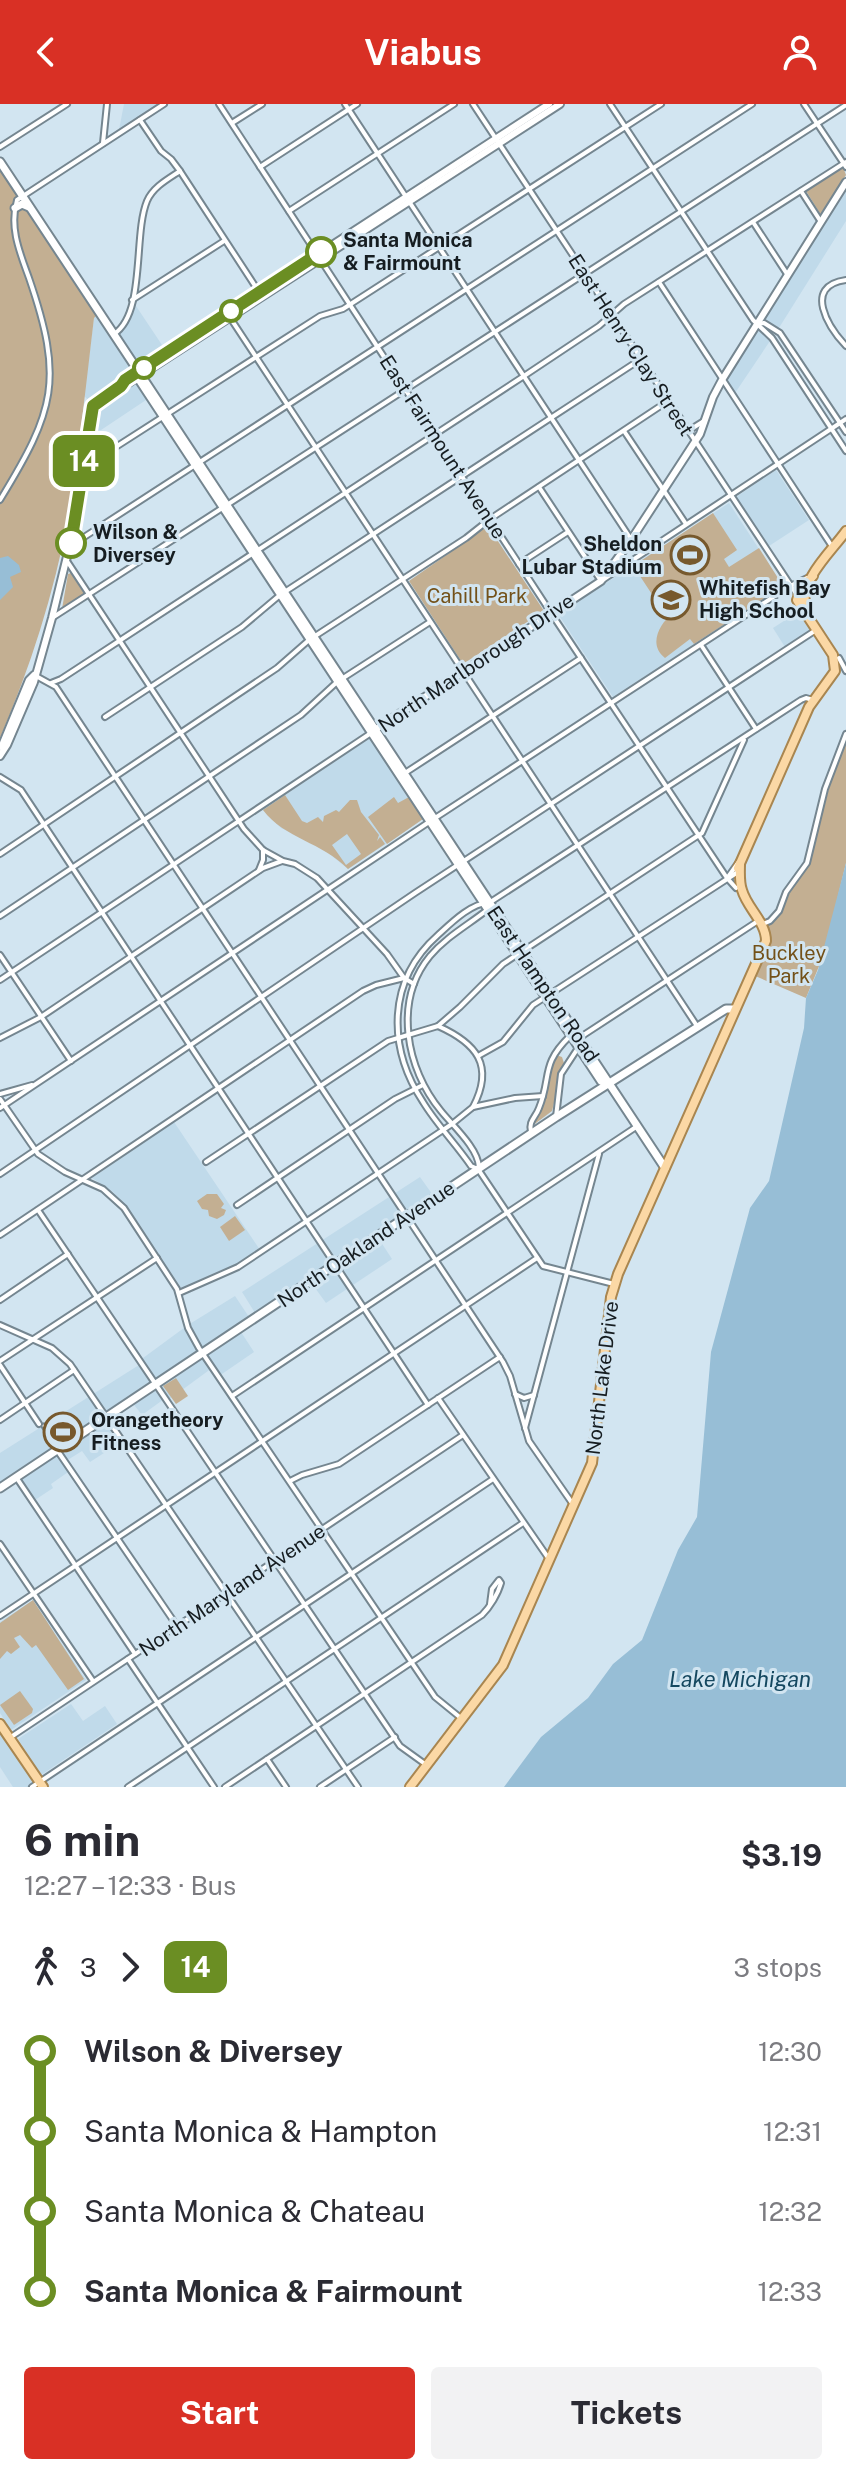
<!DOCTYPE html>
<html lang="en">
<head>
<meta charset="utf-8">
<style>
  body { margin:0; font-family:"Public Sans",sans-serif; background:#f2f2f3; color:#2b2b33; height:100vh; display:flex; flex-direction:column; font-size:30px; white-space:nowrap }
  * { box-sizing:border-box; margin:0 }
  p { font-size:26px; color:#7c7c81 }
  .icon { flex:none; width:44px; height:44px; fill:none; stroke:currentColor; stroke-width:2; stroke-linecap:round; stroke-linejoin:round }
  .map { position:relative; height:1683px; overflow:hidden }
  .panel { display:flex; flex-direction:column; background:#fff; flex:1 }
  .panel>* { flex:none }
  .badge { padding:0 16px; border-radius:12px; font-size:28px; line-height:52px }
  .map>.badge { position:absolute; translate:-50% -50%; box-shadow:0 0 0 4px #fff }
  .legs { display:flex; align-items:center; gap:12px; height:88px; padding:0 24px; font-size:26px }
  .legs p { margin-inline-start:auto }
  .summary { display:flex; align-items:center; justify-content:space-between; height:136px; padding:0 24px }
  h1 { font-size:44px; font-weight:700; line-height:60px }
  .cta { display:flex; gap:16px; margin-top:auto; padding:16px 24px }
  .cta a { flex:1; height:92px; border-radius:8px; background:#d93025; color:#fff; font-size:32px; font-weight:700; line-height:92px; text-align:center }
  .cta a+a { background:#f2f2f3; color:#2b2b33 }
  ul { padding:0 24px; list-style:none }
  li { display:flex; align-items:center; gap:28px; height:80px; font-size:30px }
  li i { display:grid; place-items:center; width:12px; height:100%; margin:0 10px; background:currentColor }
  li i::after { content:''; width:20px; height:20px; margin:-10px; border:6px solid; border-radius:50%; background:#fff }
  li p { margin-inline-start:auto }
  li:first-child i { background:linear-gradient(#0000 50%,currentColor 0) }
  li:last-child i { background:linear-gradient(currentColor 50%,#0000 0) }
  header { display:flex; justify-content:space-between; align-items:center; height:104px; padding:0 24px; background:#d93025; color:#fff; font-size:36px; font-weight:700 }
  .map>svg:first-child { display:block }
</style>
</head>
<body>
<header><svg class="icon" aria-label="back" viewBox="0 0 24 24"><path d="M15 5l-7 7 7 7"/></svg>Viabus<svg class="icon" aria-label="person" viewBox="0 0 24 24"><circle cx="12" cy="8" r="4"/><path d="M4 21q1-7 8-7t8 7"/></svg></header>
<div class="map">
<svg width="846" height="1683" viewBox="0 0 846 1683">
  <rect width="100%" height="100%" fill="#d2e5f1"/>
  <g fill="#c0daea">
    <polygon points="124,0 159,0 119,26"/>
    <polygon points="846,78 846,117 777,227 764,219 758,220 772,234 733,292 722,276"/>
    <polygon points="134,199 166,247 132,269 149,294 101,326 93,327 97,304 84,292 94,214 97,211 114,236 129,218"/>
    <polygon points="776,366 809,416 769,442 736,393"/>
    <polygon points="729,399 783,482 613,593 558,510"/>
    <polygon points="801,506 812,526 785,543 773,524"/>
    <polygon points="370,634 423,715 348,765 321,743 281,724 263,706"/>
    <polygon points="174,1018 260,1146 226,1167 182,1185 124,1100 113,1088 92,1074"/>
    <polygon points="420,1073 435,1094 377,1132 392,1155 326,1199 310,1177 257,1212 242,1188"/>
    <polygon points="235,1192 251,1216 239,1225 254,1248 219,1272 212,1264 167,1297 164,1295 142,1311 131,1297 107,1313 115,1326 97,1338 104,1349 90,1358 82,1347 66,1357 71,1366 51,1380 53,1384 32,1398 16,1373 0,1384 0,1349 139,1261 139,1257 188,1221"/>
    <polygon points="33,1496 86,1576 11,1626 0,1609 0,1518"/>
    <polygon points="71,1600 83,1617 105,1602 117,1620 41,1671 18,1635"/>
    <polygon points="0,1620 43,1683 13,1683 0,1663"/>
  </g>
  <g fill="#c3af92" fill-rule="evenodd">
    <polygon points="843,63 846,71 821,111 806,87"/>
    <path d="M0,64L97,211L94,214C86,281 79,348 68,414C54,490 30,564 0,634Z"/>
    <path d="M713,409L737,446L724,455L729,463L759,444L783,482L694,540L690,535L665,554C648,541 659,520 673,509L669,502L679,493L674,487L657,498L638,469L636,460Z"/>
    <polygon points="488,422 544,507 463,560 409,477"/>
    <polygon points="71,469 85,491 62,505 68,470"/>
    <polygon points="846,639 846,759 824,850 806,894 753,871 769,837 768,821 781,809 790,788 809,759 830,680"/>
    <path d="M285,691L302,717L307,719L318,713L323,718L324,712L336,706L339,708L350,696H357L361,708L379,731L377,737L380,733L385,740L348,765C322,738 285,735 263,706ZM347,730L361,750L346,761L332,741Z"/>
    <polygon points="394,693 398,699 409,693 423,715 387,740 368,713"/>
    <polygon points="556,951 562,953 564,959 552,1007 532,1022 543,1000 548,968"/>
    <polygon points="207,1090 217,1090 224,1100 221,1104 226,1106 224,1111 217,1115 209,1112 208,1106 202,1105 197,1097"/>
    <polygon points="235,1112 245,1126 229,1137 220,1123"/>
    <polygon points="176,1274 188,1292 176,1300 163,1282"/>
    <polygon points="33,1496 84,1575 68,1586 36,1541 32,1544 20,1531 14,1534 20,1543 11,1550 7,1547 0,1555 0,1519"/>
    <polygon points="20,1587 33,1605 32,1609 14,1621 0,1601"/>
  </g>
  <g fill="#97bed6">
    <polygon points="8,452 19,461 21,468 10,473 13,483 0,496 0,454"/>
    <polygon points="846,759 846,1683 504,1683 541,1633 588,1594 613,1560 642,1536 678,1446 697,1413 711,1248 750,1104 769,1077 804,924 806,894 818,866"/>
  </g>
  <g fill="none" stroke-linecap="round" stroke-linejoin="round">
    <g stroke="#758690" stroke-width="7">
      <polyline id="pedestrian" points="44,1322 56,1340"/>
    </g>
    <g stroke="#758690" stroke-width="8">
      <g id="minor">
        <polyline points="219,0 553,512 727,774 736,784"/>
        <polyline points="345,0 640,449"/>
        <polyline points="473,0 797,491"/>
        <polyline points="610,0 753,216 772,234 846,347"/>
        <polyline points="804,0 846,63"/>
        <polyline points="140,16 161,47 171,55 180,67 259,188"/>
        <polyline points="232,19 262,0"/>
        <polyline points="103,39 107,0"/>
        <polyline points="0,43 67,0"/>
        <polyline points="260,63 357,0"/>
        <polyline points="801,87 821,118"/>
        <polyline points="289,107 454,0"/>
        <polyline points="753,118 787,170"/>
        <path d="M846,176C802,182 829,224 846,242"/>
        <polyline points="659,178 833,444"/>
        <polyline points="132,196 224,137"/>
        <polyline points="229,212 697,922"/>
        <polyline points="757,220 764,219 780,229 846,328"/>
        <path d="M114,230C146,209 133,131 147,97C153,83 168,75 180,67"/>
        <polyline points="624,327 686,420"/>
        <polyline points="688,327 704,317"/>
        <polyline points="83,364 320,212 343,205 661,0"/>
        <polyline points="539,383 601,477 846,315"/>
        <path d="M0,396C55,306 64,276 29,174C20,149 9,124 17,96L164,0"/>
        <polyline points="72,436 78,437 752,0"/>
        <polyline points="67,457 244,725 263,746 283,757 295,760 317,774 387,850 404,874"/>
        <polyline points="519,460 568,428"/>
        <polyline points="52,514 846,1"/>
        <polyline points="701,541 756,625"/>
        <polyline points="839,554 846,567"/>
        <polyline points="36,572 56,583 503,1258 510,1272 529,1337 572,1399"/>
        <polyline points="51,579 61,575 524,272 599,222 624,200 846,58"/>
        <polyline points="105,613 242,523 280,491 641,255"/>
        <polyline points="405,669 581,554"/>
        <polyline points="0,673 21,686 428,1301"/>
        <polyline points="0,750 277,564 309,536 466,434 490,415 668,297"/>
        <polyline points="259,766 263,756 263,746"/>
        <polyline points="728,773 738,759"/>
        <polyline points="0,812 301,611 337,578 430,518"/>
        <polyline points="763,820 770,817 779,807 786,788 807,759 825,685 846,630"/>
        <polyline points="0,851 71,957"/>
        <polyline points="0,876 371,629"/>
        <path d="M438,922C476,939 495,961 473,1003"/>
        <polyline points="0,934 41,913 263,764 282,757"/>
        <polyline points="579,934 758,817"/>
        <polyline points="478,952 503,938 533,901 738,768"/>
        <polyline points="0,990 32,981"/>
        <polyline points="0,995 38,1050 65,1068 103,1085 124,1104 177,1185 188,1224 199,1244 435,1593 462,1615"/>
        <polyline points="0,1004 429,718 790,482 807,474"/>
        <polyline points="556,1013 561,970 578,944"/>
        <path d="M531,1028C528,1017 536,1013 539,1004C552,972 540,961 570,932"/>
        <polyline points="206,1058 388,937 438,922 460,903 503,860 702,729 744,636"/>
        <path d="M479,1063C478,1044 453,1022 441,1007C406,965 393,897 430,852C446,833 468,821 487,806"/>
        <polyline points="0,1070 415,789 816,526"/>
        <polyline points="237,1101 395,995 423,981"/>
        <polyline points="38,1106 400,1642 425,1660"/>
        <polyline points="0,1131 363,887 376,881 404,874 414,880"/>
        <path d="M614,1180L543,1162L478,1065L471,1062C456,1040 437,1021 423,998C387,943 387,876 438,831C450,820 472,798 489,799L801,596L806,594L813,596"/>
        <polyline points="179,1189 238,1163 452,1020 473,1003 515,994 543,992"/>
        <polyline points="0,1196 68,1150"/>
        <polyline points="0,1221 52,1244 70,1260 358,1683"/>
        <polyline points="0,1257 157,1154"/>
        <polyline points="0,1261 39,1320"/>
        <polyline points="515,1290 524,1294 534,1291"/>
        <polyline points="232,1292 636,1023"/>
        <polyline points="438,1294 549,1455"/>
        <polyline points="0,1316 74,1266"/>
        <polyline points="525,1324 599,1050"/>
        <polyline points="57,1346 177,1522"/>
        <polyline points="16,1373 135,1550"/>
        <polyline points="290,1377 302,1371 339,1360 500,1253"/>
        <polyline points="0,1440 93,1577"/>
        <polyline points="0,1512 537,1154"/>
        <polyline points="128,1555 214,1683"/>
        <polyline points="11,1633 463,1331"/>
        <polyline points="267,1655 286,1683"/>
        <polyline points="32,1683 493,1375"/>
        <polyline points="128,1683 523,1419"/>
        <path d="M225,1683L482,1511C490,1503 498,1490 501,1479L499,1476L492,1485L490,1500"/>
        <polyline points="320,1683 395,1633"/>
      </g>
    </g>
    <g stroke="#758690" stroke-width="10">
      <g id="tertiary">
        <polyline points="122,282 125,276 549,0"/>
        <polyline points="373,627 601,477 631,436 700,330 713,293 722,276 846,78"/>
        <polyline points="3,645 3,639 29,576 34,571"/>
        <polyline points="0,652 7,641 34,578 52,514 71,436 93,302 560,0"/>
      </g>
    </g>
    <g stroke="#758690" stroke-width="11">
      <g id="secondary">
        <polyline points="0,58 665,1064"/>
        <polyline points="15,104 22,100 29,103"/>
        <polyline points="138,268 138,274 601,977 607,980"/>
        <polyline points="0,1384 556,1013 726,905 735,905"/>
      </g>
    </g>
    <g stroke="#a98650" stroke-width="12">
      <g id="primary">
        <path d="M805,503C800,475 831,448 846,427"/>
        <polyline points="738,764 809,603 835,567 833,551 797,496 800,485 813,472"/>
        <polyline points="0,1620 43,1683"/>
        <path d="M410,1683L503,1561L592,1359L611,1193L618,1170L766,837C766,818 747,804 742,786C739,778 740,768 740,760"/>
      </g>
    </g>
    <use href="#pedestrian" stroke="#fff" stroke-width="3"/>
    <use href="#minor" stroke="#fff" stroke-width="4"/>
    <use href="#tertiary" stroke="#fff" stroke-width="6"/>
    <use href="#secondary" stroke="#fff" stroke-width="7"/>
    <use href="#primary" stroke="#fbd8a5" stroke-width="8"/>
  </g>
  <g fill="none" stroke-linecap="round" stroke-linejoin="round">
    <g stroke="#fff" stroke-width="18">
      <polyline id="line-1" points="71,439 93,302 121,282 125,276 321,148"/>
    </g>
    <use href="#line-1" stroke="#6b8e23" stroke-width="12"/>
  </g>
  <defs>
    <g id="stadium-ring" transform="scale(2)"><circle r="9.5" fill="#d2e5f1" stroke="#77592d" stroke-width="1.5"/><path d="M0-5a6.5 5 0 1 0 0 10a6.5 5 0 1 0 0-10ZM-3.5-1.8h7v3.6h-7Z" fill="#77592d"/></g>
    <g id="school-ring" transform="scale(2)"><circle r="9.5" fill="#d2e5f1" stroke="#77592d" stroke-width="1.5"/><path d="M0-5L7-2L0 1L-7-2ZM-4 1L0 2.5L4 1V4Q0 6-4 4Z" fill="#77592d"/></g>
  </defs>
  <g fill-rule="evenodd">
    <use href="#stadium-ring" x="690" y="451"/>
    <use href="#school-ring" x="671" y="496"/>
    <use href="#stadium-ring" x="63" y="1328"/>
  </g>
  <g fill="#fff" stroke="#6b8e23" stroke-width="4">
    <circle cx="321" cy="148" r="14"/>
    <circle cx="231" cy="207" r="10"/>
    <circle cx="144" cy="264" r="10"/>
    <circle cx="71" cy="439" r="14"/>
  </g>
  <g text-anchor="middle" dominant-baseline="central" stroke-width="6" stroke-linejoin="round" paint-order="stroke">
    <g font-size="20" font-weight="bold" fill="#161d21" stroke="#d2e5f1" text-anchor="start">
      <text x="343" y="136">Santa Monica<tspan x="343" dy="23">&amp; Fairmount</tspan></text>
      <text x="93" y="428">Wilson &amp;<tspan x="93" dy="23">Diversey</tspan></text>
    </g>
    <g font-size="20" fill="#161d21" stroke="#d2e5f1">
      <text transform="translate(631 241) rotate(57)">East Henry Clay Street</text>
      <text transform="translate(443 343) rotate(57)">East Fairmount Avenue</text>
      <text transform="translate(476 559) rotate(-34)">North Marlborough Drive</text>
      <text transform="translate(543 880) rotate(56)">East Hampton Road</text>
      <text transform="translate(366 1140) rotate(-34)">North Oakland Avenue</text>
      <text transform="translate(602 1274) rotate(-83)">North Lake Drive</text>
      <text transform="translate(232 1486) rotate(-34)">North Maryland Avenue</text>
    </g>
    <g font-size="20" font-weight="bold" fill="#161d21" stroke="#d2e5f1" text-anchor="start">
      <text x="662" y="440" text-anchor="end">Sheldon<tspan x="662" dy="23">Lubar Stadium</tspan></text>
      <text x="699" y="484">Whitefish Bay<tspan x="699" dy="23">High School</tspan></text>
      <text x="91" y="1316">Orangetheory<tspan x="91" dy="23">Fitness</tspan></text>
    </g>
    <g font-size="20" fill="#735119" stroke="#d2e5f1">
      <text x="477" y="492">Cahill Park</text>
      <text x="789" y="849">Buckley<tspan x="789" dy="23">Park</tspan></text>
    </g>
    <g font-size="22" font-style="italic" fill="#154860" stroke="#d2e5f1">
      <text x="740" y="1575">Lake Michigan</text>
    </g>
  </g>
</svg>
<b class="badge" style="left:84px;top:357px;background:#6b8e23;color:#fff">14</b>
</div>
<section class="panel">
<div class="summary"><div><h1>6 min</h1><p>12:27 – 12:33 · Bus</p></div><b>$3.19</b></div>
<div class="legs"><svg class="icon" aria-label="walk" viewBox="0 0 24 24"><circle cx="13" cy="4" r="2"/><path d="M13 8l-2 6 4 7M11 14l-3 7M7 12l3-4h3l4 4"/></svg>3<svg class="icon" aria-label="forward" viewBox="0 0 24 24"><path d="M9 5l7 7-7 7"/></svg><b class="badge" style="background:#6b8e23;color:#fff">14</b><p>3 stops</p></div>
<ul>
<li><i style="color:#6b8e23"></i><b>Wilson &amp; Diversey</b><p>12:30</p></li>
<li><i style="color:#6b8e23"></i><span>Santa Monica &amp; Hampton</span><p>12:31</p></li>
<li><i style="color:#6b8e23"></i><span>Santa Monica &amp; Chateau</span><p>12:32</p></li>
<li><i style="color:#6b8e23"></i><b>Santa Monica &amp; Fairmount</b><p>12:33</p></li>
</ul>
<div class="cta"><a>Start</a><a>Tickets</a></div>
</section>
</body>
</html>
